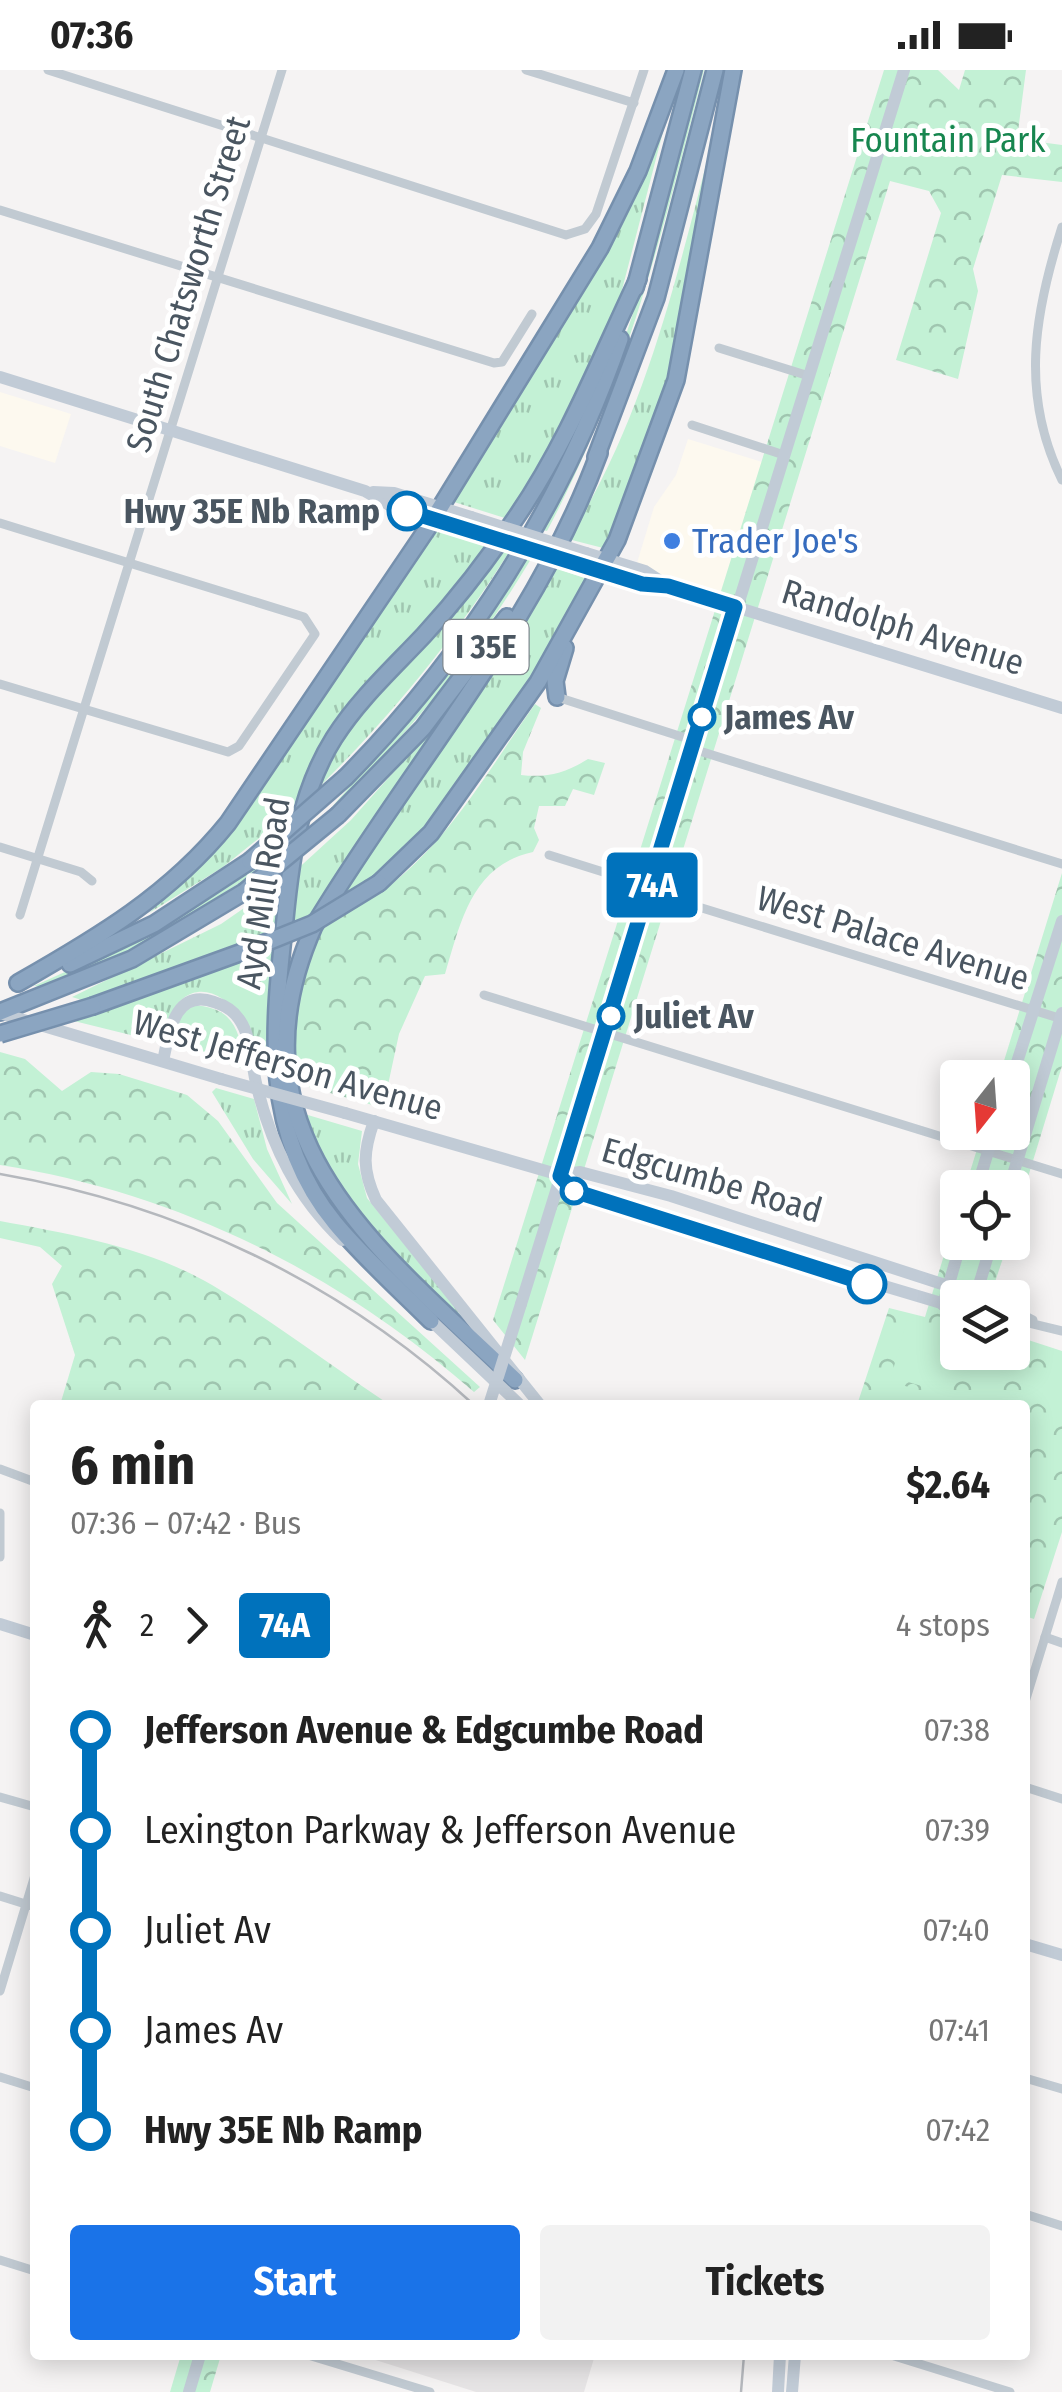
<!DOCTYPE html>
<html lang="en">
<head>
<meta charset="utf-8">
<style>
  body { margin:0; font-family:"Fira Sans Condensed",sans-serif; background:#f2f2f2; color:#222; height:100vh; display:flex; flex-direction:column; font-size:38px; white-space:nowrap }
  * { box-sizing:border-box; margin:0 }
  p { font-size:32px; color:#767676 }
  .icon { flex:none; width:55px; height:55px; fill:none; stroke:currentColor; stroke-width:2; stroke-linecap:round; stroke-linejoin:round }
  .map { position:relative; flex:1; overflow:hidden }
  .drawer { position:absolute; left:30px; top:1330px; width:1000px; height:960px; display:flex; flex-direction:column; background:#fff; border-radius:10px; box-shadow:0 5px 25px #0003 }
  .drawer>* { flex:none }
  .badge { padding:0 20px; border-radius:8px; font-size:35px; line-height:65px }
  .needle { width:65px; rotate:197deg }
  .buttons { position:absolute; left:940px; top:990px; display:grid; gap:20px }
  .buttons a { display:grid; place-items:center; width:90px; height:90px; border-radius:10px; background:#fff; box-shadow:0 5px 25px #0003; font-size:50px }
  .map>.badge { position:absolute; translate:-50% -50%; box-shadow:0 0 0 5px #fff }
  .legs { display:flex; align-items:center; gap:15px; height:110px; padding:0 40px; font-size:32px }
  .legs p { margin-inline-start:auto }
  .overview { display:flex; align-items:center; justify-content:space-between; height:170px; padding:0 40px }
  h1 { font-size:55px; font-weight:700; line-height:75px }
  .button { display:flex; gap:20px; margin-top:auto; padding:20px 40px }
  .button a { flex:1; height:115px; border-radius:10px; background:#1a73e8; color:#fff; font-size:40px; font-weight:700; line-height:115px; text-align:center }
  .button a+a { background:#f2f2f2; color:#222 }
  ul { padding:0 40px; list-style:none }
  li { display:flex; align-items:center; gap:35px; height:100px; font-size:38px }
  li i { display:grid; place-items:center; width:15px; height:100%; margin:0 12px; background:currentColor }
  li i::after { content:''; width:25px; height:25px; margin:-12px; border:8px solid; border-radius:50%; background:#fff }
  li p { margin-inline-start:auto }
  li:first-child i { background:linear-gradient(#0000 50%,currentColor 0) }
  li:last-child i { background:linear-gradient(currentColor 50%,#0000 0) }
  .status { display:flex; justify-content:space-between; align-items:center; height:70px; padding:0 50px; background:#fff; direction:ltr }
  .status svg { height:28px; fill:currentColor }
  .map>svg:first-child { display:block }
</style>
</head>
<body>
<div class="status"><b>07:36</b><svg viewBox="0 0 49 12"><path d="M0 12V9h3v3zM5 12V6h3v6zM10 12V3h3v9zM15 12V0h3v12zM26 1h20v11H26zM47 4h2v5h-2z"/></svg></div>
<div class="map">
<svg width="1062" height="2322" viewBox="0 0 1062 2322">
  <defs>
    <pattern id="grass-tufts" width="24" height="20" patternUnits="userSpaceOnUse" patternTransform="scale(2.5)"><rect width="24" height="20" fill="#c3f1d5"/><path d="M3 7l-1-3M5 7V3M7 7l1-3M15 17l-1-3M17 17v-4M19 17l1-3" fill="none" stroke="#a0c6b0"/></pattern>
    <pattern id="forest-crowns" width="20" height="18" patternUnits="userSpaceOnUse" patternTransform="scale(2.5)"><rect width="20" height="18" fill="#c3f1d5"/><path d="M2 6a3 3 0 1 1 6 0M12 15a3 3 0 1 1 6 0" fill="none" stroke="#a0c6b0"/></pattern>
  </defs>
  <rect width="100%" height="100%" fill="#f5f3f3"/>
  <g fill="#fdf9ef">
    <polygon points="0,322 71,344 55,393 0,376"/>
    <polygon points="688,369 762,392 719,532 633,506 654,437 676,405"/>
  </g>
  <polygon fill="#e6e4e5" points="360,2285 595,2285 584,2322 476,2322"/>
  <g fill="url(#grass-tufts)">
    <polygon points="660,57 664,58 616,243 564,353 508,449 454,432 610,171"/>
    <path d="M707,91L711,92L670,319L607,479L568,469C641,354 673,222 707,91Z"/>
    <polygon points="436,459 489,476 438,542 365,621 298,737 223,797 149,843 222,771"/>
    <path d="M498,478L509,482C451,574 385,653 307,729L343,658Z"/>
    <polygon points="553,497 587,509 537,601 425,758 381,803 328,838"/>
    <polygon points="462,625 317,843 286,857 292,804 351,750"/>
    <polygon points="283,811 279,860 88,932 72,927 221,854"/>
    <path d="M277,876L269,959L270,1006L257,1002C255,992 255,980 251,970C233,914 174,897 163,973L74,951Z"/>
    <path d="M191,935C236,937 238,960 247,1000L174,976L175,954Z"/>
    <polygon points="216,1018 254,1029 267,1079 292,1134 253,1089 212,1022"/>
    <polygon points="301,1043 362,1061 358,1094 367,1128 476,1263 355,1147"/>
  </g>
  <g fill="url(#forest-crowns)">
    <polygon points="884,0 938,0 959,20 965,0 1026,0 1017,69 1062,75 1062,112 1002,105 973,199 978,221 958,309 896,290 941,143 929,121 890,111 525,1290 493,1250"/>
    <path d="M535,634L541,638L523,682L521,705C547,708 566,703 588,689L605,693L594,725L573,719L565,736H539L534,758L539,770L533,782C472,795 461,851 445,904L425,906L399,964L383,1038L295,1013C293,962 295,911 319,865C326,850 377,825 393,813C452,766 492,695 535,634Z"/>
    <polygon points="1062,803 1062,996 1013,1156 1012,1118 965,1118 982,1063 1012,1062 1012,1008 999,1007"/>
    <path d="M0,982L25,989L62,1021L91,1002L119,1004L187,1025L218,1051L277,1133L480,1317L474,1322C338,1203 179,1123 0,1095Z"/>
    <polygon points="957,1143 958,1172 1008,1173 990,1227 958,1228 958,1282 1012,1282 1013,1265 1062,1281 1062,1462 1034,1549 1025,1546 1025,1335 857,1335 889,1238 925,1247"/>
    <path d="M0,1151C71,1164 149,1178 212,1215C273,1251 331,1296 390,1335H60L75,1285L52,1214L62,1196L40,1177L0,1168Z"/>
    <polygon points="181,2285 221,2285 210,2322 170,2322"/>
  </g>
  <g fill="#c3f1d5">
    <path d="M700,0H704C663,162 626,312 547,461L543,460C623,309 658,164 700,0Z"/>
    <path d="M527,487L531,489C476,581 409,666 330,739L440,614Z"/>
    <path d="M259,795L258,800C221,826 74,923 34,916L155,861Z"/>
    <polygon points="907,1250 957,1264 958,1282 970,1283 951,1312 925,1317 891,1307"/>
    <polygon points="1050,1284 1062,1288 1062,1352 1040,1334"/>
    <polygon points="889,1311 928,1323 946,1335 881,1335"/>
  </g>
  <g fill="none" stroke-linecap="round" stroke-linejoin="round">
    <g stroke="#7690ad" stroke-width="20">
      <g id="highway">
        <polyline points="635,218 693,0"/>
        <polyline points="596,387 656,228 715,0"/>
        <polyline points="557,627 555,611 565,578"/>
        <path d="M346,707C469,582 563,434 620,269"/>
        <polyline points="338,745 423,658 507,547"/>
        <polyline points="379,813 431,763 538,612 617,470 676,310 733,0"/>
        <polyline points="70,894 154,854 250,791"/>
        <path d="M18,913C97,868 170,825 228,753L427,459L600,178L638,101L676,0"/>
        <polyline points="93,936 245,881"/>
        <polyline points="0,942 132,889 244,822"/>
        <path d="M431,1251C399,1219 364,1188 335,1153C261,1063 273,958 285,849C291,787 300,722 334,668C358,630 393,598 424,565C458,528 489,488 517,446C567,373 600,289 638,209"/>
        <path d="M515,1310C381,1181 221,1066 314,856C408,699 536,556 599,383"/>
      </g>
    </g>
    <g stroke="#c1cad2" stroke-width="9">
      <polyline points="48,0 566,165 585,159 596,144 644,0"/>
      <polyline points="526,0 634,33"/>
      <polyline points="0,140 494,293 502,292 532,244"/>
      <path d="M1062,157C1034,244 1020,325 1062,410"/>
      <polyline points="719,278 809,306"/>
      <polyline points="692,355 784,385"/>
      <polyline points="0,453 304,547 315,564 239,676 228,682 0,614"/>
      <polyline points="557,627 695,671"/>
      <polyline points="693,679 1062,794"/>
      <polyline points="0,777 81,802 92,811"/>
      <polyline points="549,785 651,817"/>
      <polyline points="650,822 1062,949"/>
      <polyline points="20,845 282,0"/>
      <polyline points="484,925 1062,1104"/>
      <polyline points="1012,1239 1033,1250"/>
      <polyline points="1012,1249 1062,1261"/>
      <polyline points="0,1399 35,1412"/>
      <polyline points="0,1443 0,1487"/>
      <polyline points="1045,1567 1062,1573"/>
      <polyline points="1025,1632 1062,1512"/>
      <polyline points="1025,1717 1062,1729"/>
      <polyline points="0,1727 35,1737"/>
      <polyline points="0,1826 35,1837"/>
      <polyline points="0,1921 35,1805"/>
      <polyline points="0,2007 35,2018"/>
      <polyline points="1025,2008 1062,2019"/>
      <polyline points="1025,2144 1062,2156"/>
      <polyline points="0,2190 35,2201"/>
      <polyline points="308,2285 430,2322"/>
      <polyline points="891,2285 1010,2322"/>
    </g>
    <g stroke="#c1cbd6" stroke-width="12">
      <polyline points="0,307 365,421 391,436 464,460"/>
      <polyline points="373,422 394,423 471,447"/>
      <polyline points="586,483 645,501 668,516 1062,638"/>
      <polyline points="581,495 642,514 666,516"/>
      <polyline points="0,943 221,1009"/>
      <path d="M163,991C169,964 174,918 214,932C224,935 233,940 239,949C252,967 251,995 257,1017C272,1077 297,1127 342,1170"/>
      <polyline points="1012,1008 1062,851"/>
      <polyline points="345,1043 560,1105 580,1102 671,1126 976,1225"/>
      <path d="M374,1051C363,1082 362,1100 376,1130L540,1335"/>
      <polyline points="560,1105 574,1121 639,1143 958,1238"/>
      <polyline points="977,1118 994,1062"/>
      <polyline points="1009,1118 1062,943"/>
      <polyline points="975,1228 992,1172"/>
      <polyline points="521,1234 904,0"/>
      <polyline points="943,1235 961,1172"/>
      <polyline points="424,1244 520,1335"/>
      <polyline points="0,1554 35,1565"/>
      <polyline points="1025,1874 1062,1885"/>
      <polyline points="189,2322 200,2285"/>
      <polyline points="778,2322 780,2285"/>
      <polyline points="792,2322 795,2285"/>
    </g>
    <use href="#highway" stroke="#8ba5c1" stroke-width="15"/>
    <g stroke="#b5b8bd" stroke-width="2.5">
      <path d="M0,1104C178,1135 341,1212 474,1335"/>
      <polyline points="741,2322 744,2285"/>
    </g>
    <g stroke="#7690ad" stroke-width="20" stroke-linecap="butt">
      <g id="highway-bridge">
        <polyline points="250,791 346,707"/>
        <polyline points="244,822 338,745"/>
        <polyline points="245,881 312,854 379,813"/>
        <polyline points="0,964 93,936"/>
      </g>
    </g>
    <g stroke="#c1cbd6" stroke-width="12">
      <polyline points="471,447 586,483"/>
      <polyline points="464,460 581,495"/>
      <polyline points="221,1009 345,1043"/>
      <polyline points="489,1335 521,1234"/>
    </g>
    <use href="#highway-bridge" stroke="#8ba5c1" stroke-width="15"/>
  </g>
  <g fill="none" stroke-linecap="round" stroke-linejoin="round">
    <g stroke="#fff" stroke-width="22">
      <polyline id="line-1" points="407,441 642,514 668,516 735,537 560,1106 574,1121 867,1214"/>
    </g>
    <use href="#line-1" stroke="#0072bc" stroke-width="15"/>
  </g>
  <g fill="#fff" stroke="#0072bc" stroke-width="5">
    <circle cx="407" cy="441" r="18"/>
    <circle cx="702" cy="647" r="12"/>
    <circle cx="611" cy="946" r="12"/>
    <circle cx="574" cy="1121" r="12"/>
    <circle cx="867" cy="1214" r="18"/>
  </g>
  <circle fill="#3f7fe0" stroke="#fff" stroke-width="4" cx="672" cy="471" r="10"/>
  <g text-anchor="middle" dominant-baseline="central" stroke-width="10" stroke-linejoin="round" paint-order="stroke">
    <rect fill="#fff" stroke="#808990" stroke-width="2.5" x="443.5" y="550" width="85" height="54" rx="8"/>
    <g font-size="32" font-weight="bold" fill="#4a5661">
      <text x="486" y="577">I 35E</text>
    </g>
    <g font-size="35" fill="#17864f" stroke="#fff">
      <text x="948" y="70">Fountain Park</text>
    </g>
    <g font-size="35" fill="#4a5661" stroke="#fff">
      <text transform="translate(188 214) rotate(-73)">South Chatsworth Street</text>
      <text transform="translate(903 557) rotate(17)">Randolph Avenue</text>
      <text transform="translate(263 823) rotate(-81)">Ayd Mill Road</text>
      <text transform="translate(893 868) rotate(17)">West Palace Avenue</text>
      <text transform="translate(288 995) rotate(16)">West Jefferson Avenue</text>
      <text transform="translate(712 1110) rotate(16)">Edgcumbe Road</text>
    </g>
    <g font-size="35" font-weight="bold" fill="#4a5661" stroke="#fff" text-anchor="start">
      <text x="380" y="441" text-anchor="end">Hwy 35E Nb Ramp</text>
      <text x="724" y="647">James Av</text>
      <text x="634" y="946">Juliet Av</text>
    </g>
    <g font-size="35" fill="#366cbe" stroke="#fff" text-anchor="start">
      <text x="692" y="471">Trader Joe's</text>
    </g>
  </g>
</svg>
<div class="buttons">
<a><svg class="needle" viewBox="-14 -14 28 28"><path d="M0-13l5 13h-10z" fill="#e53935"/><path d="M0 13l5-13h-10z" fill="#767676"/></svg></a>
<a><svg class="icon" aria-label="locate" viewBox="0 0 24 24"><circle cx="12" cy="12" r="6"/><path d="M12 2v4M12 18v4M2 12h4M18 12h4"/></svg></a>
<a><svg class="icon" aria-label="layers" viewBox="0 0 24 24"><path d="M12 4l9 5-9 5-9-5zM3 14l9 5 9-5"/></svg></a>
</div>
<b class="badge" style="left:652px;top:815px;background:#0072bc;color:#fff">74A</b>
<section class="drawer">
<div class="overview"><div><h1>6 min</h1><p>07:36 – 07:42 · Bus</p></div><b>$2.64</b></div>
<div class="legs"><svg class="icon" aria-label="walk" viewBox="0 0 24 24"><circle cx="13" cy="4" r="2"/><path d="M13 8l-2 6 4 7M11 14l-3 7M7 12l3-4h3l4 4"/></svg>2<svg class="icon" aria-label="forward" viewBox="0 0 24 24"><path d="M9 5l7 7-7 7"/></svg><b class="badge" style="background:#0072bc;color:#fff">74A</b><p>4 stops</p></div>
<ul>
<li><i style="color:#0072bc"></i><b>Jefferson Avenue &amp; Edgcumbe Road</b><p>07:38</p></li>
<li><i style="color:#0072bc"></i><span>Lexington Parkway &amp; Jefferson Avenue</span><p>07:39</p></li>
<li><i style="color:#0072bc"></i><span>Juliet Av</span><p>07:40</p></li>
<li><i style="color:#0072bc"></i><span>James Av</span><p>07:41</p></li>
<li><i style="color:#0072bc"></i><b>Hwy 35E Nb Ramp</b><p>07:42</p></li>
</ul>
<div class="button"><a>Start</a><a>Tickets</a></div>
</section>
</div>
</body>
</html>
